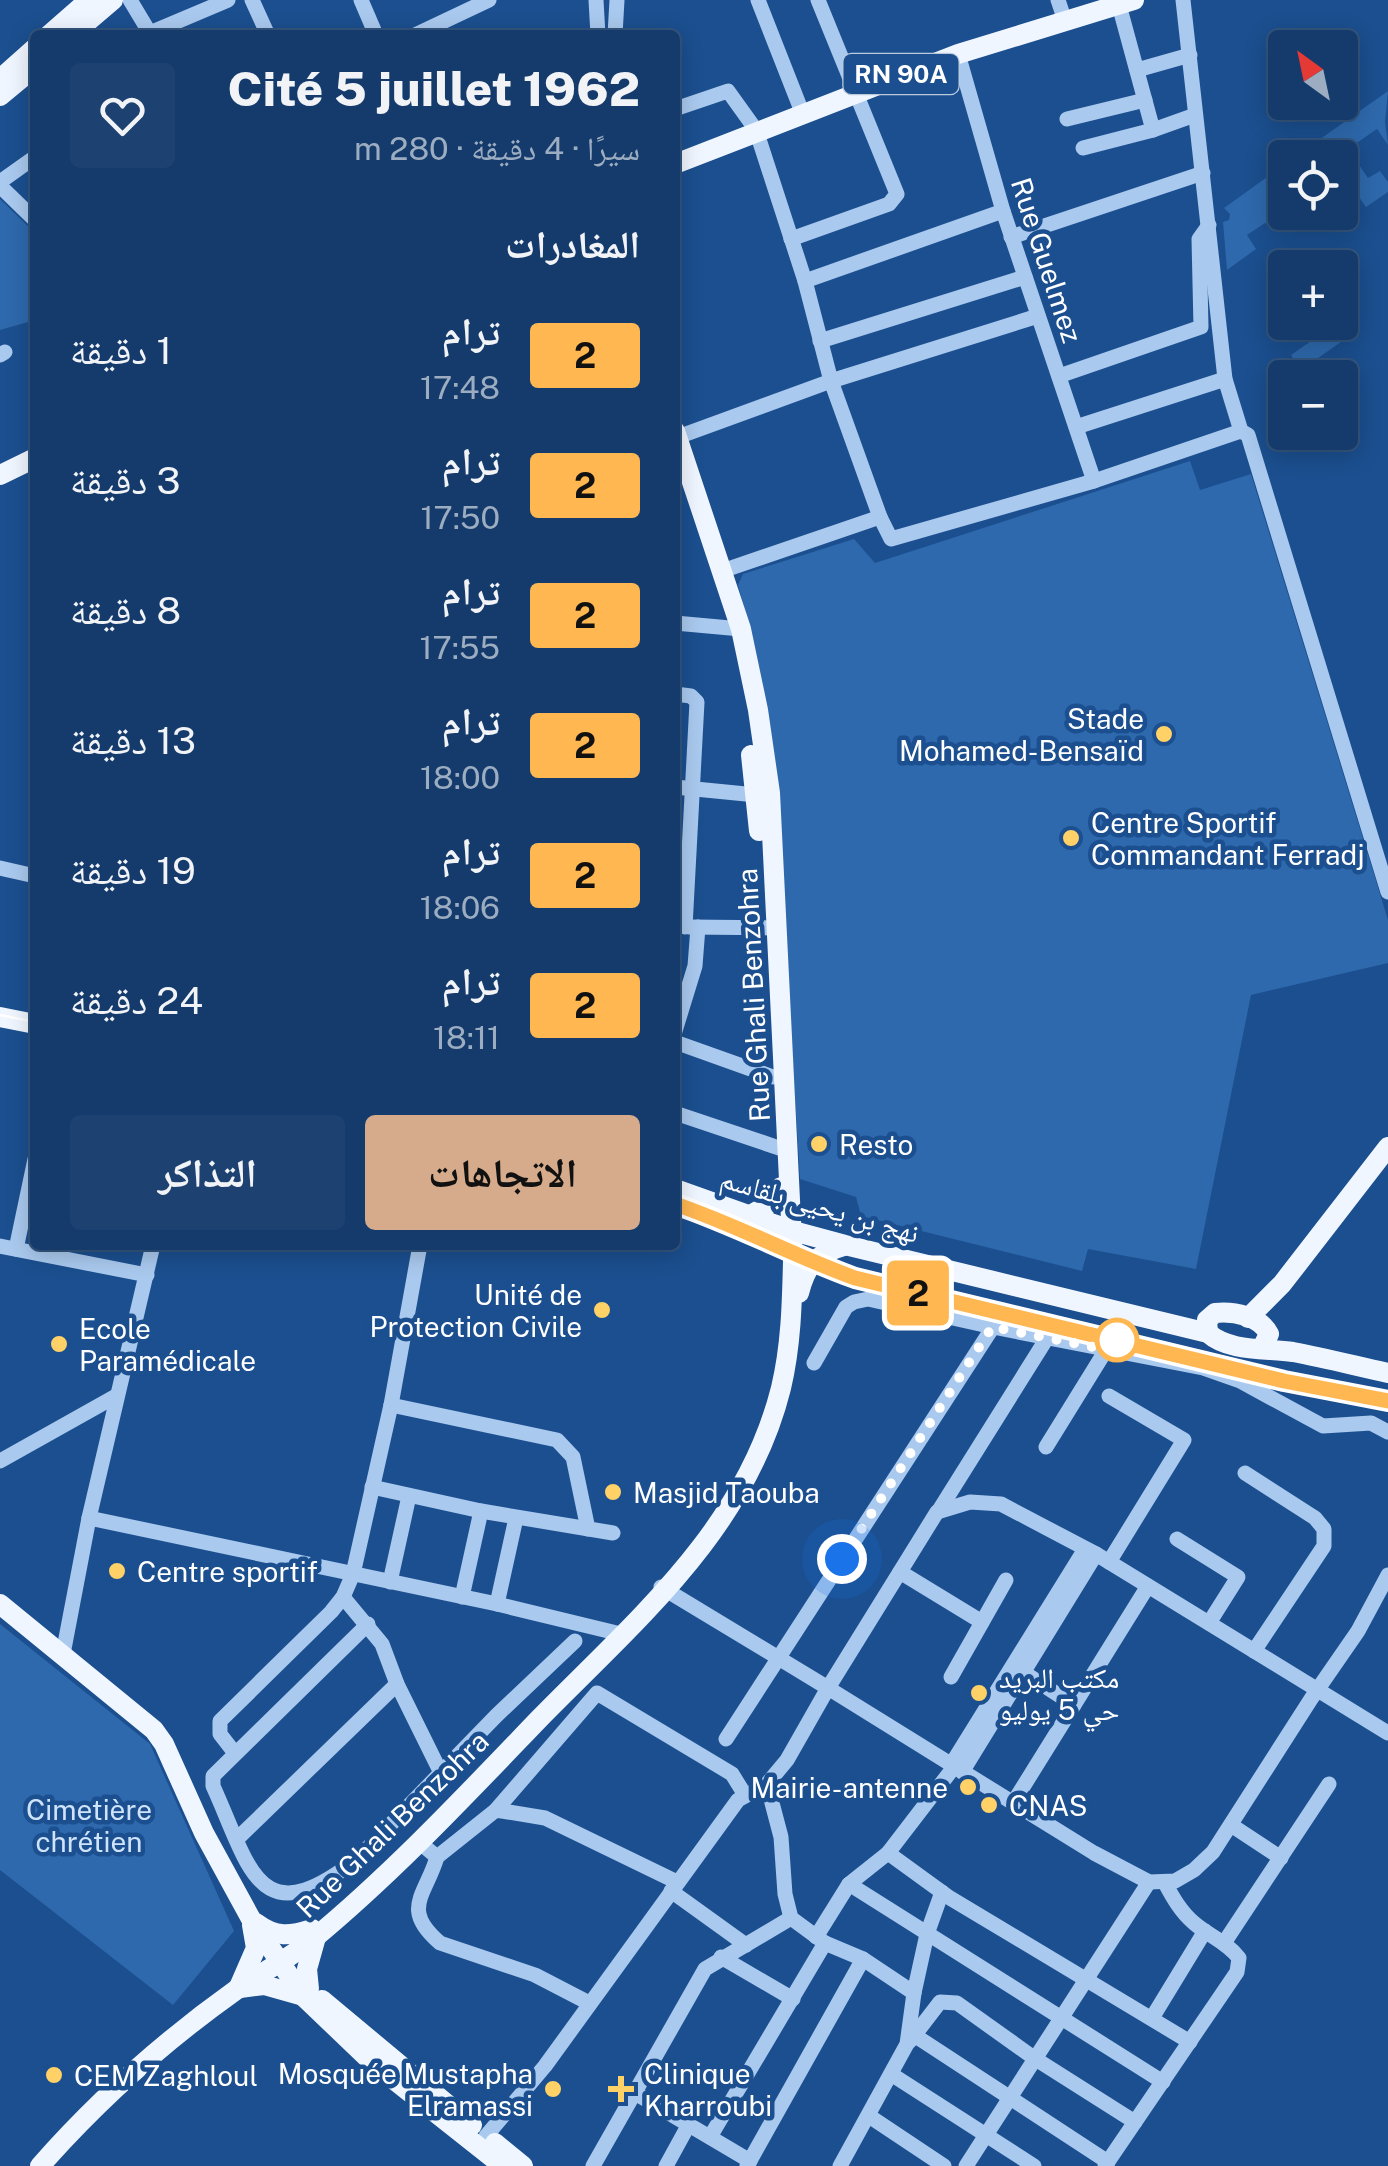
<!DOCTYPE html>
<html lang="ar">
<head>
<meta charset="utf-8">
<style>
  body { margin:0; font-family:"Public Sans","Noto Naskh Arabic",sans-serif; background:#1d4271; color:#f1f3f6; direction:rtl; height:100vh; display:flex; flex-direction:column; font-size:38px; white-space:nowrap }
  * { box-sizing:border-box; margin:0 }
  p { font-size:32px; color:#9dadc1 }
  .icon { flex:none; width:55px; height:55px; fill:none; stroke:currentColor; stroke-width:2; stroke-linecap:round; stroke-linejoin:round }
  .map { position:relative; flex:1; overflow:hidden; direction:ltr }
  .side { position:absolute; left:30px; top:30px; width:650px; height:1220px; display:flex; flex-direction:column; background:#143b6b; border-radius:10px; box-shadow:0 5px 25px #0003,0 0 0 2px #33557e; direction:rtl }
  .side>* { flex:none }
  .badge { padding:0 20px; border-radius:8px; font-size:35px; line-height:65px }
  .needle { width:65px; rotate:327deg }
  .controls { position:absolute; left:1268px; top:30px; display:grid; gap:20px }
  .controls a { display:grid; place-items:center; width:90px; height:90px; border-radius:10px; background:#143b6b; box-shadow:0 5px 25px #0003,0 0 0 2px #33557e; font-size:50px }
  .you { position:absolute; width:50px; height:50px; margin:-25px; border:8px solid #fff; border-radius:50%; background:#1a73e8; box-shadow:0 0 0 15px #1a73e833 }
  .map>.badge { position:absolute; translate:-50% -50%; box-shadow:0 0 0 5px #fff }
  h2 { padding:0 40px; font-size:38px; line-height:90px }
  .round { display:grid; place-items:center; flex:none; width:105px; height:105px; border-radius:10px; background:#1d4271 }
  .overview { display:flex; align-items:center; justify-content:space-between; height:170px; padding:0 40px }
  h1 { font-size:48px; font-weight:800; line-height:75px }
  .button { display:flex; gap:20px; margin-top:auto; padding:20px 40px }
  .button a { flex:1; height:115px; border-radius:10px; background:#d6ab8b; color:#111; font-size:40px; font-weight:800; line-height:115px; text-align:center }
  .button a+a { background:#1d4271; color:#f1f3f6 }
  ul { padding:0; list-style:none }
  li { display:flex; align-items:center; gap:30px; height:130px; padding:0 40px }
  li div { flex:1 }
  li b { display:block; font-size:38px }
  li em { font-style:normal }
  li .badge { min-width:110px; font-weight:700; text-align:center }
  .map>svg:first-child { display:block }
</style>
</head>
<body>
<div class="map">
<svg width="1388" height="2166" viewBox="0 0 1388 2166">
  <rect width="100%" height="100%" fill="#1b4f8f"/>
  <g fill="#2e69ad">
    <polygon points="1388,91 1385,122 1388,145 1377,129 1348,149 1368,178 1380,171 1388,182 1388,192 1366,207 1352,187 1347,190 1343,186 1340,188 1340,158 1295,157"/>
    <polygon points="1285,164 1285,212 1292,213 1272,227 1265,223 1247,235 1256,249 1227,270 1223,222 1229,220 1230,214 1224,208"/>
    <polygon points="0,199 35,233 35,320 0,330"/>
    <polygon points="1340,321 1348,337 1301,370 1291,355"/>
    <polygon points="1190,461 1200,490 1251,474 1388,920 1388,963 1251,995 1196,1269 1088,1249 1082,1271 861,1216 856,1197 800,1179 774,754 756,652 738,585 743,574 854,539 875,563"/>
    <polygon points="0,1624 150,1744 234,1931 173,2005 0,1870"/>
  </g>
  <g fill="none" stroke-linecap="round" stroke-linejoin="round">
    <g stroke="#a9c9ee" stroke-width="15">
      <polyline points="130,0 151,35"/>
      <polyline points="252,0 268,35"/>
      <polyline points="361,0 376,35"/>
      <polyline points="596,0 598,35"/>
      <polyline points="758,0 802,112"/>
      <polyline points="1058,0 1065,21"/>
      <polyline points="1183,0 1225,379 1241,431 1248,435 1388,892"/>
      <polyline points="1119,5 1153,130"/>
      <polyline points="150,33 228,0"/>
      <polyline points="415,35 489,0"/>
      <polyline points="615,35 617,0"/>
      <polyline points="958,54 1003,211 1094,481"/>
      <polyline points="1137,70 1190,55"/>
      <polyline points="675,109 728,91 756,130 805,281 831,381 880,517 891,539 1094,481 1241,431"/>
      <polyline points="1067,119 1145,100"/>
      <polyline points="1083,148 1153,130 1195,115"/>
      <polyline points="0,182 35,157"/>
      <polyline points="0,186 35,220"/>
      <polyline points="1011,237 1203,173"/>
      <polyline points="791,239 889,204 897,194 818,0"/>
      <polyline points="805,281 1003,211"/>
      <polyline points="820,341 1025,277"/>
      <polyline points="0,355 5,352"/>
      <polyline points="1059,376 1201,327 1199,239 1209,225"/>
      <polyline points="1076,427 1225,379"/>
      <polyline points="675,438 831,381 1038,316"/>
      <polyline points="722,571 880,517"/>
      <polyline points="675,623 741,629"/>
      <polyline points="675,694 691,696 697,702 685,927"/>
      <polyline points="675,787 756,795"/>
      <polyline points="0,868 35,876"/>
      <polyline points="689,927 777,928"/>
      <polyline points="675,1031 695,966 698,927"/>
      <polyline points="675,1042 773,1077"/>
      <polyline points="675,1113 788,1151"/>
      <polyline points="0,1246 147,1275"/>
      <polyline points="16,1249 35,1159"/>
      <polyline points="814,1363 846,1307 854,1302 868,1299 993,1327 1203,1368 1240,1381 1323,1426 1371,1423 1388,1432"/>
      <polyline points="391,1405 557,1440 573,1457 588,1529"/>
      <polyline points="1046,1447 1106,1350"/>
      <polyline points="0,1461 116,1396"/>
      <polyline points="1245,1473 1315,1518 1324,1529 1324,1546 1254,1651"/>
      <polyline points="372,1487 481,1511 613,1533"/>
      <polyline points="938,1512 1047,1338"/>
      <polyline points="89,1518 497,1604 625,1635"/>
      <polyline points="1177,1539 1238,1577 1209,1623"/>
      <polyline points="1109,1562 1184,1440 1109,1396"/>
      <polyline points="900,1572 982,1622"/>
      <polyline points="390,1582 409,1496"/>
      <polyline points="661,1587 828,1688 937,1512 970,1502 1001,1504 1096,1554 1388,1733"/>
      <polyline points="343,1597 382,1644 397,1684 442,1775"/>
      <polyline points="462,1597 481,1511"/>
      <polyline points="497,1604 516,1518"/>
      <path d="M368,1624L213,1776V1786C250,1867 258,1937 357,1859L496,1716L575,1641"/>
      <polyline points="63,1654 89,1518 153,1245"/>
      <polyline points="1023,1672 1074,1705"/>
      <polyline points="951,1677 1006,1580"/>
      <polyline points="726,1739 993,1327"/>
      <polyline points="234,1752 220,1734 220,1721 331,1612 343,1597 353,1574 391,1405 420,1245"/>
      <polyline points="951,1765 1085,1549"/>
      <polyline points="962,1772 1096,1554"/>
      <polyline points="767,1784 781,1837 785,1894 791,1918 825,1943 863,1959 914,1993 907,2044 840,2166"/>
      <polyline points="1013,1803 1148,1586"/>
      <polyline points="496,1810 597,1693 732,1774 745,1795"/>
      <polyline points="1231,1825 1281,1858"/>
      <polyline points="237,1839 397,1684"/>
      <polyline points="419,1842 437,1857 496,1810 545,1818 677,1882"/>
      <polyline points="888,1853 950,1898 1190,2042"/>
      <path d="M437,1857C426,1895 400,1909 440,1943L535,1975L589,2003"/>
      <polyline points="849,1884 1163,2082"/>
      <polyline points="671,1891 746,1945"/>
      <polyline points="816,1937 849,1884 888,1853 954,1767"/>
      <polyline points="1224,1943 1329,1784"/>
      <polyline points="721,1957 793,1999"/>
      <polyline points="914,1993 927,1934 942,1892"/>
      <polyline points="1152,2018 1205,1931"/>
      <polyline points="914,2035 1108,2162"/>
      <polyline points="910,2041 940,2002 957,2003 1034,2058 1135,2122"/>
      <polyline points="891,2074 1034,2166"/>
      <polyline points="635,2093 750,2161"/>
      <polyline points="869,2116 944,2166"/>
      <polyline points="486,2136 545,2066 738,1800 767,1784 787,1760 828,1688 1094,1853 1149,1882 1175,1881 1194,1870 1213,1852 1311,1699 1358,1631 1388,1575"/>
      <polyline points="710,2137 825,1943"/>
      <polyline points="593,2166 705,1969 791,1918"/>
      <polyline points="666,2166 688,2126"/>
      <polyline points="747,2166 863,1959"/>
      <polyline points="966,2166 1149,1882"/>
      <path d="M1105,2166L1237,1972L1239,1958C1227,1942 1209,1936 1194,1923C1181,1912 1173,1898 1165,1883"/>
    </g>
    <g stroke="#f0f6ff" stroke-width="20">
      <polyline points="49,35 89,0"/>
      <polyline points="72,35 113,0"/>
      <polyline points="0,79 35,48"/>
      <polyline points="0,96 35,67"/>
      <polyline points="675,164 958,54 1134,0"/>
      <polyline points="0,475 35,458"/>
      <polyline points="751,755 759,831"/>
      <polyline points="0,1017 35,1024"/>
      <path d="M675,1189L793,1231L845,1245L1208,1333C1229,1352 1266,1348 1293,1352C1325,1358 1356,1366 1388,1373"/>
      <polyline points="749,1216 768,1205 781,1187"/>
      <path d="M799,1293C806,1265 816,1254 844,1246"/>
      <polyline points="1248,1318 1282,1284 1388,1147"/>
      <path d="M1208,1333L1207,1320L1215,1313C1234,1311 1260,1316 1269,1334L1262,1348"/>
      <polyline points="0,1604 154,1730 164,1744 204,1833 251,1919 303,1996 374,2064 503,2166"/>
      <path d="M256,1923C276,1938 290,1936 312,1929"/>
      <polyline points="239,1987 256,1948 252,1925"/>
      <polyline points="240,1988 264,1985 303,1996"/>
      <polyline points="309,1989 307,1969 316,1937"/>
      <polyline points="322,2000 472,2125"/>
      <polyline points="495,2143 523,2166"/>
      <path d="M40,2166C99,2099 163,2042 236,1990C260,1973 289,1959 312,1940C393,1873 466,1795 539,1719C636,1620 746,1529 781,1388C791,1346 792,1304 793,1261L770,793L758,710L741,629L675,431"/>
    </g>
    <g stroke="#fff" stroke-width="2.5">
      <polyline points="0,1015 35,1022"/>
      <path d="M675,1205C737,1225 794,1256 855,1278L1284,1381L1388,1401"/>
    </g>
  </g>
  <g fill="none" stroke-linecap="round" stroke-linejoin="round">
    <g stroke="#fff" stroke-width="22">
      <path id="line" d="M675,1204C737,1225 794,1256 855,1278L1284,1381L1388,1401"/>
    </g>
    <use href="#line" stroke="#ffb752" stroke-width="15"/>
    <polyline stroke="#fff" stroke-width="10" stroke-dasharray="0 18" points="842,1559 992,1327 1114,1351 1117,1340"/>
  </g>
  <g fill="#ffd166" stroke="#1b4f8f" stroke-width="4">
    <circle cx="1164" cy="734" r="10"/>
    <circle cx="1071" cy="838" r="10"/>
    <circle cx="819" cy="1144" r="10"/>
    <circle cx="602" cy="1310" r="10"/>
    <circle cx="59" cy="1344" r="10"/>
    <circle cx="613" cy="1492" r="10"/>
    <circle cx="117" cy="1571" r="10"/>
    <circle cx="979" cy="1693" r="10"/>
    <circle cx="968" cy="1787" r="10"/>
    <circle cx="989" cy="1805" r="10"/>
    <circle cx="54" cy="2075" r="10"/>
    <circle cx="553" cy="2089" r="10"/>
    <path d="M616 2074h10v10h10v10h-10v10h-10v-10h-10v-10h10z"/>
  </g>
  <circle fill="#fff" stroke="#ffb752" stroke-width="5" cx="1117" cy="1340" r="20"/>
  <g text-anchor="middle" dominant-baseline="central" stroke-width="9" stroke-linejoin="round" paint-order="stroke">
    <rect fill="#1b4f8f" stroke="#bbcadd" stroke-width="2.5" x="843.5" y="54" width="115" height="40" rx="8"/>
    <g font-size="25" font-weight="bold" fill="#fff">
      <text x="901" y="74">RN 90A</text>
    </g>
    <g font-size="28" fill="#fff" stroke="#1b4f8f">
      <text transform="translate(1047 260) rotate(72)">Rue Guelmez</text>
      <text transform="translate(753 995) rotate(-93)">Rue Ghali Benzohra</text>
      <text transform="translate(820 1205) rotate(16)">نهج بن يحيى بلقاسم</text>
      <text transform="translate(392 1824) rotate(-44)">Rue Ghali Benzohra</text>
    </g>
    <g font-size="28" fill="#fff" stroke="#1b4f8f" text-anchor="start">
      <text x="1144" y="718" text-anchor="end">Stade<tspan x="1144" dy="32">Mohamed-Bensaïd</tspan></text>
      <text x="1091" y="822">Centre Sportif<tspan x="1091" dy="32">Commandant Ferradj</tspan></text>
      <text x="839" y="1144">Resto</text>
      <text x="582" y="1294" text-anchor="end">Unité de<tspan x="582" dy="32">Protection Civile</tspan></text>
      <text x="79" y="1328">Ecole<tspan x="79" dy="32">Paramédicale</tspan></text>
      <text x="633" y="1492">Masjid Taouba</text>
      <text x="137" y="1571">Centre sportif</text>
      <text x="999" y="1677">مكتب البريد<tspan x="999" dy="32">حي 5 يوليو</tspan></text>
      <text x="948" y="1787" text-anchor="end">Mairie-antenne</text>
      <text x="1009" y="1805">CNAS</text>
      <text x="533" y="2073" text-anchor="end">Mosquée Mustapha<tspan x="533" dy="32">Elramassi</tspan></text>
      <text x="644" y="2073">Clinique<tspan x="644" dy="32">Kharroubi</tspan></text>
      <text x="74" y="2075">CEM Zaghloul</text>
    </g>
    <g font-size="28" fill="#cfe3fa" stroke="#1b4f8f">
      <text x="89" y="1809">Cimetière<tspan x="89" dy="32">chrétien</tspan></text>
    </g>
  </g>
</svg>
<div class="controls">
<a><svg class="needle" viewBox="-14 -14 28 28"><path d="M0-13l5 13h-10z" fill="#e53935"/><path d="M0 13l5-13h-10z" fill="#9dadc1"/></svg></a>
<a><svg class="icon" aria-label="locate" viewBox="0 0 24 24"><circle cx="12" cy="12" r="6"/><path d="M12 2v4M12 18v4M2 12h4M18 12h4"/></svg></a>
<a>+</a>
<a>−</a>
</div>
<div class="you" style="left:842px;top:1559px"></div>
<b class="badge" style="left:918px;top:1293px;background:#ffb752;color:#111">2</b>
<section class="side">
<div class="overview"><div><h1>Cité 5 juillet 1962</h1><p>سيرًا · 4 دقيقة · 280 m</p></div><a class="round"><svg class="icon" aria-label="heart" viewBox="0 0 24 24"><path d="M12 20l-8-8c-3-5 5-10 8-4 3-6 11-1 8 4z"/></svg></a></div>
<h2>المغادرات</h2>
<ul>
<li><span class="badge" style="background:#ffb752;color:#111">2</span><div><b>ترام</b><p>17:48</p></div><em>1 دقيقة</em></li>
<li><span class="badge" style="background:#ffb752;color:#111">2</span><div><b>ترام</b><p>17:50</p></div><em>3 دقيقة</em></li>
<li><span class="badge" style="background:#ffb752;color:#111">2</span><div><b>ترام</b><p>17:55</p></div><em>8 دقيقة</em></li>
<li><span class="badge" style="background:#ffb752;color:#111">2</span><div><b>ترام</b><p>18:00</p></div><em>13 دقيقة</em></li>
<li><span class="badge" style="background:#ffb752;color:#111">2</span><div><b>ترام</b><p>18:06</p></div><em>19 دقيقة</em></li>
<li><span class="badge" style="background:#ffb752;color:#111">2</span><div><b>ترام</b><p>18:11</p></div><em>24 دقيقة</em></li>
</ul>
<div class="button"><a>الاتجاهات</a><a>التذاكر</a></div>
</section>
</div>
</body>
</html>
